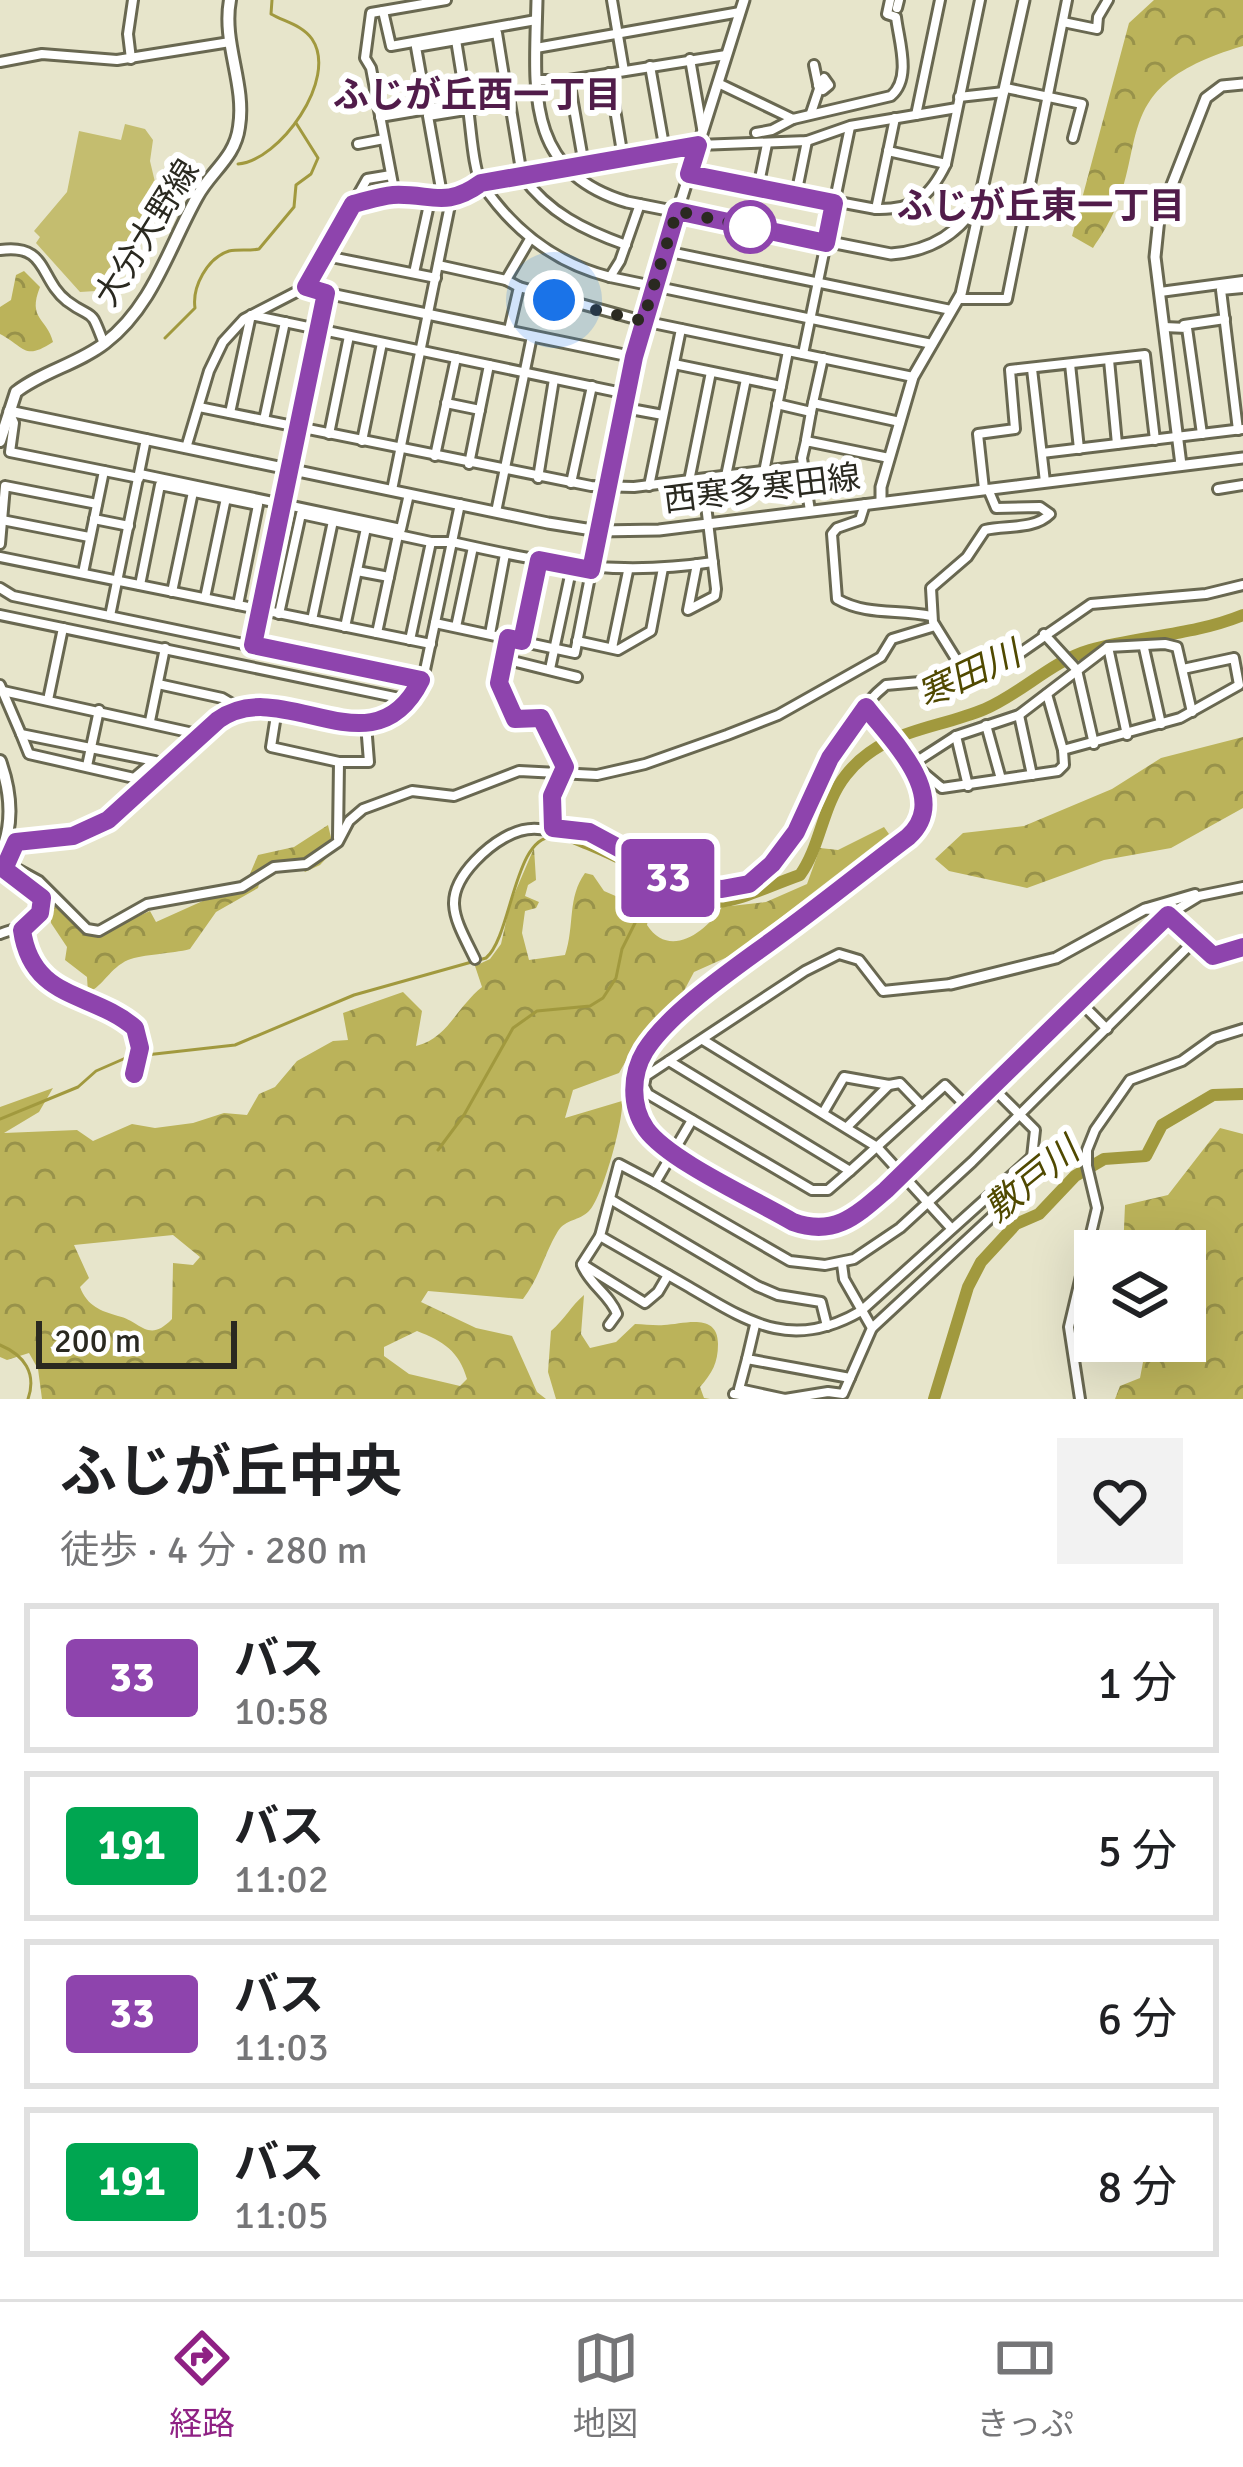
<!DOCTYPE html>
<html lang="ja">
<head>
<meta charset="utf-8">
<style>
  body { margin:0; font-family:Signika,"Noto Sans JP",sans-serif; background:#f2f2f2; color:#202124; height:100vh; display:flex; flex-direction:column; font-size:45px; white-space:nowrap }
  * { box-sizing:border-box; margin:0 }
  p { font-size:39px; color:#757577 }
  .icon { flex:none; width:66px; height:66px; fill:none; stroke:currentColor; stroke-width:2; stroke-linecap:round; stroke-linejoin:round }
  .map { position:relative; height:1399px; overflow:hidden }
  .panel { display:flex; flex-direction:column; background:#fff; flex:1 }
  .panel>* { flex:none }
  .badge { padding:0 24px; border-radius:9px; font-size:42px; line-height:78px }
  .buttons { position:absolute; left:1074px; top:1230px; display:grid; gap:24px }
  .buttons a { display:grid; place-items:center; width:132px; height:132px; border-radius:0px; background:#fff; box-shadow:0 12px 48px #0002; font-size:60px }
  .scale { position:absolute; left:36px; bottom:30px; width:201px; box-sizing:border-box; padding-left:12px; border:6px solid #2a2920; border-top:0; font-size:33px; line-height:42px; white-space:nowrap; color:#2a2920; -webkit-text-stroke:9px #fff; paint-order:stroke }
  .you { position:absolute; width:60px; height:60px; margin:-30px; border:9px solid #fff; border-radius:50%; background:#1a73e8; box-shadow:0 0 0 18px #1a73e833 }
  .map>.badge { position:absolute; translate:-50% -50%; box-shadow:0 0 0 6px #fff }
  .round { display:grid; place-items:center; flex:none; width:126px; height:126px; border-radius:0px; background:#f2f2f2 }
  .headline { display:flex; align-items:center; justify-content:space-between; height:204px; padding:0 60px }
  h1 { font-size:57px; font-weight:700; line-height:90px }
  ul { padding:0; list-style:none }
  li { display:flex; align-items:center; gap:36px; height:150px; margin:0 24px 18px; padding:0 36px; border:6px solid #e0e0e0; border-radius:0px }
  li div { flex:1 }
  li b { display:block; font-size:45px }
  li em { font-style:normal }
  li .badge { min-width:132px; font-weight:700; text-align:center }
  .dock { display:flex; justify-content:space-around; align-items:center; height:168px; border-top:3px solid #e0e0e0; background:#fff; font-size:33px; color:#757577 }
  .dock a { display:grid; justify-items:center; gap:6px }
  .dock .current { color:#8f2184 }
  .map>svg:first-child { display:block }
</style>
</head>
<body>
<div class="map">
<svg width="1243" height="1399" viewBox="0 0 1243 1399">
  <defs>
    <pattern id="forest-crowns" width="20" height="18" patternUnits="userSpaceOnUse" patternTransform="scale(3)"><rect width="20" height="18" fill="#bbb35a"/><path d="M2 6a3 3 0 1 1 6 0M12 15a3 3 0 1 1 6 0" fill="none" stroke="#98924a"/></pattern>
  </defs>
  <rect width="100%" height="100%" fill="#e7e5cb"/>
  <g fill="url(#forest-crowns)" fill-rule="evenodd">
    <path d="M1154,0H1243V46C1092,90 1162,156 1093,248L1072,236L1129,23Z"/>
    <path d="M24,271L40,287C27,319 47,318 53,342C24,361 25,347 0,334V307L11,300L16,275Z"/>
    <polygon points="1243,737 1243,808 1171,848 1104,860 1027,888 949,871 935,859 963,833 1024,826 1112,789 1161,758"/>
    <path d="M328,825L334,850L320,865L305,872L295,860H277L263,870L258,888L216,912L190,949C172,954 143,954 128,960C110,968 104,985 88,993L87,977L65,960L67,947L51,923V900L79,928L94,936L150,911L156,922L216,895L243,890L258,855L294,847Z"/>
    <path d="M884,827L889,834L732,955L694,972L677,1004L639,1038L619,1073L573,1090L565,1118L622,1101C624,1120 602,1199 589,1211C579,1221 566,1219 558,1231C544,1254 540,1277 523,1299L428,1291L421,1302L476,1328L512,1336L537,1392L546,1399H42L38,1369L29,1353L7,1360L0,1357V1107L53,1088L39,1112L4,1133L77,1130L93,1141L132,1124L155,1128L193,1123L224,1113L247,1115L259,1094L275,1087L297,1061L333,1041L348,1040L343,1013L403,992L422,1011L416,1046C447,1039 456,1008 482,987L475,966L490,959L501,944L510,904L534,848L536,880L528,885L525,896L539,902L536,908L525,911L522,933L529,960L565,955C575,925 567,898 585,873L593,875L604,891L634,904L644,896L652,900L647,925C669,959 705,933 722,907L766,902L807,884L820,848L838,850ZM173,1235L200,1257L193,1265L173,1263L172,1319C148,1344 141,1321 118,1316C101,1311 87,1306 80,1287L89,1278L74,1245ZM417,1331C443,1341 459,1351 467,1379L460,1386L409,1374L384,1356V1347Z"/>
    <polygon points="1220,1128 1243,1134 1243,1399 1115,1399 1120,1386 1140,1378 1147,1341 1185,1341 1185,1251 1123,1251 1125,1205 1168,1195"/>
    <path d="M584,1295L581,1334L590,1348L616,1342L635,1324C645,1324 655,1326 664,1325C684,1324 718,1312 718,1344C718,1363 712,1373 700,1387L704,1398L710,1399H556L548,1372L551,1331C565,1319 571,1306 584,1295Z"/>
  </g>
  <polygon fill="#c4bd6f" points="125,124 145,129 153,140 150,161 159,199 112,290 80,292 36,243 40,237 34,231 67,192 79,131 121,140"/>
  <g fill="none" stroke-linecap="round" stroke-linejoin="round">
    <g stroke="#a1993e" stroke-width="3">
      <path d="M238,164C279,161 339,79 312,39C302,25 285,22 271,14L272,0"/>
      <path d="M165,338L195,308C192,287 207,258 229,251C238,249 249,251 259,249L294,207L296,185L311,174L318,158L296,123"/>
      <path d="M0,1119L78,1087L96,1071L128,1057L235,1045L354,995L486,958C512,936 514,834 554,837C563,837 573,843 581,846C607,857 633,867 653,887L622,949L616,978L603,998L590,1006L537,1011L513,1028L464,1115L438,1150"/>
      <path d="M0,1345C24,1355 37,1373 28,1399"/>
    </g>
    <g stroke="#a1993e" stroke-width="12">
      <path d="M653,887C714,919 743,895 800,875C821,846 822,805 846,775C882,729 935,730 985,709C1022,693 1052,661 1090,650C1141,636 1194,635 1243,615"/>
      <polyline points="934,1399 968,1287 981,1262 1016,1224 1039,1214 1075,1176 1104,1159 1146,1156 1162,1125 1213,1095 1243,1094"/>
    </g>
    <g stroke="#696851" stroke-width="14">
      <g id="minor">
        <polyline points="612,0 624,71"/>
        <polyline points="897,8 899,0"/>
        <polyline points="383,11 391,46 536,20"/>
        <polyline points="1063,22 1097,29 1098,17 1108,0"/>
        <polyline points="456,40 466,102"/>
        <polyline points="536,48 740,12"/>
        <polyline points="131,59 128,34 133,0"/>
        <polyline points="690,59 702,128"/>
        <polyline points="0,62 42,54 117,60 230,42"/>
        <polyline points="650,66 665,151"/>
        <polyline points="609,73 623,158"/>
        <polygon points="824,78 829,85 823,90 818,85"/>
        <polyline points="536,80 569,80 726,55"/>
        <polyline points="569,80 584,165"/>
        <path d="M718,83L793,119L891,96C912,78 899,42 896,17L887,14L890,0"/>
        <polyline points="1006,88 1082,104 1073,138"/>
        <polyline points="959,97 1004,92"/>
        <polyline points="427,109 416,47 497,33 507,95"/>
        <path d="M468,109C471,126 473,172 482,184C513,230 555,263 610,277L932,344"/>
        <polyline points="811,113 819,89 814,65"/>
        <polyline points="916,115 940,0"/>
        <polyline points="380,117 534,91"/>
        <polyline points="756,133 772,130 793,119"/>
        <polyline points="358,144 384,139"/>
        <polyline points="888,151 946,164"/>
        <path d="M689,174L876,209C914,210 930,197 946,164L980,0"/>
        <polyline points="758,188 767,144"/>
        <polyline points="395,195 371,68 365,58 371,13 446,0"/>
        <polyline points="796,195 807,141"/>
        <polyline points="980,198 1049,212"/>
        <path d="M353,204C366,201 380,196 393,195C431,193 445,209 481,183L698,145L807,141L850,126L957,108"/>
        <polyline points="876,209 895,118"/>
        <path d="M0,250C48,243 39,279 67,301C95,322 89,304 104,344"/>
        <polyline points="665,251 951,310"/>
        <polyline points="326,256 436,278"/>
        <polyline points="438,265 506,280 519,287 509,330"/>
        <polyline points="414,273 430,200"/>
        <polyline points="610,277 620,261 640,204"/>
        <polyline points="506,280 530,239"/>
        <polyline points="306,287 367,179 391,175"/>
        <polyline points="519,287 643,321 913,377"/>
        <polyline points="1160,292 1243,281"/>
        <polyline points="959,299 1007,299 1067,0"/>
        <polyline points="1184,325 1225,319"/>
        <polyline points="1164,327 1187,328 1202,434"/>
        <polyline points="803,354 850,127"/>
        <polyline points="1109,360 1117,444"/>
        <polyline points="674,364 781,386"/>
        <polyline points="1070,364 1079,449"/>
        <polyline points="1032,369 1045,482"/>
        <polyline points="446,403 480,410"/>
        <polyline points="813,403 900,422"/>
        <polyline points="777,404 811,412 823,358"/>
        <polyline points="199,407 591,486 634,487 803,466"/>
        <polyline points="625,408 663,415"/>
        <polyline points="9,412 14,423 10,452 139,478"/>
        <polyline points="230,413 251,315 627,394"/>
        <polyline points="264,420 285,322"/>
        <polyline points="1238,430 1221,290 1243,288"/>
        <polyline points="329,434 349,336"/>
        <polyline points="806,440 811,412"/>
        <polyline points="362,441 382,343"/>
        <polyline points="186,448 209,371 223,342 244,319 306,287 326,293"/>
        <polyline points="1042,453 1243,429"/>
        <polyline points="435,456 456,358"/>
        <polyline points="469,464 489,365"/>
        <polyline points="764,472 788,351"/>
        <polyline points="140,474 401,529 409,494"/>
        <polyline points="726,476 746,379"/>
        <polyline points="538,478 554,379"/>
        <polyline points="689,481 711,372"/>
        <polyline points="571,483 592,386"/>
        <polyline points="649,486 681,329"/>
        <polyline points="984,489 978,434 1015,429 1010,370 1145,355 1155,440"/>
        <polyline points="1218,489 1243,485"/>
        <path d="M392,490L450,205L443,200L428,116L510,103L522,176C549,213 584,230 626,245"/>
        <path d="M865,504L860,520L837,528L832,534L837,599C867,616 897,609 931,616"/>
        <polyline points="810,511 802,458 806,441 889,458"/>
        <polyline points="496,512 532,336"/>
        <polyline points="94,519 129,526"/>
        <polyline points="2,520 89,537"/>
        <path d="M431,542H452C546,563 615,577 713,562"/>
        <polyline points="0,544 5,486 97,504"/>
        <polyline points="0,557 431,644"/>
        <polyline points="697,564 688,610 715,596 716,589 703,480"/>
        <polyline points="357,571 389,577"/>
        <polyline points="83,573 104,471"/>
        <polyline points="140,585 160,485 258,505 238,605"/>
        <polyline points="0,588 13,596 421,681"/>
        <polyline points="172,592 193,492"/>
        <polyline points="205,598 226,498"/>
        <polyline points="279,614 301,514 431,542 410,640"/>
        <polyline points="0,615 409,700"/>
        <polyline points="110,616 146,439"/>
        <polyline points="312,620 333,521"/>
        <polyline points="435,623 575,653 599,531"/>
        <polyline points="345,627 366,528"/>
        <polyline points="456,627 473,547"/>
        <polyline points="377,633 398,535"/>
        <polyline points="490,634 505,554"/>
        <polyline points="1044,634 1077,670 1094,744"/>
        <path d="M508,638L499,683L514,717L543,719C579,770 551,775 553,828"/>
        <polyline points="522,641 539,560"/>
        <polyline points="577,641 618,650 651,631 663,568"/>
        <polyline points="253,645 290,469"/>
        <polyline points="1108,647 1127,735"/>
        <polyline points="612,648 628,571"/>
        <polyline points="1144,648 1161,724"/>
        <polyline points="504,659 577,677"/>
        <polyline points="550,669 572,566"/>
        <path d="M969,680L933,622L931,588L967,557L985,530C1006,525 1034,530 1050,514L1040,507L996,508L988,489"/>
        <polyline points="158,684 222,698 239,708"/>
        <polyline points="0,685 21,734 155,761"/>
        <polyline points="3,691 202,735"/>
        <polyline points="1047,694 1063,750"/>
        <polyline points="48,700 63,628"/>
        <path d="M866,707C893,743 938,782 916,829L712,986L654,1039L635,1072L638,1113L660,1144L802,1225L833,1227L867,1207L1025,1059L1168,915L1199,896L1243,887"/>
        <polyline points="277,709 271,747 339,762 369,762 366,724"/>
        <polyline points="1019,715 1032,775"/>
        <polyline points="150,721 165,648"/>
        <polyline points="986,725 1001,779"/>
        <polyline points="21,734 29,754 134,778 153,762"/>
        <polyline points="956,736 968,786"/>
        <polyline points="912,763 942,788 1058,771 1064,765 1063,750 1180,718 1239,685 1234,658 1183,669"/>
        <polyline points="911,765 956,736 1019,715 1108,647 1165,644 1177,647 1192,712"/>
        <polyline points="87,766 99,710"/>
        <polyline points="338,838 339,762"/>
        <path d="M15,841L73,836L108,821L218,720C286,670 378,785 425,670L460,504"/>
        <polyline points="16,841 6,863 39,881 87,929 99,931 147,904 242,887 274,867 306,864 338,842 349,821 363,809 412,791 454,796 519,771 597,775 645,764 727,735 778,715 881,657 892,639 935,626"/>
        <polyline points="1147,908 1195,894"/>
        <polyline points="1168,915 1213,956 1243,947"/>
        <path d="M22,930C32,1001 93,991 135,1029L140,1049L134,1074"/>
        <path d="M0,934C22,925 39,928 42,898L4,869L6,863"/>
        <path d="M475,959C455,918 440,898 475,861C491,844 515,827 538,829C553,831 568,826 584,831C634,845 693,918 753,882C791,858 803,811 821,774C836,744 860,706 886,685L987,676L1091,604L1206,594L1243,585"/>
        <polyline points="1081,1003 1107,1029"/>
        <polyline points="703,1040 877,1147 951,1228"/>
        <polyline points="669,1061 850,1171 945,1085 971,1111"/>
        <polyline points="823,1113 844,1077 889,1085 900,1083 922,1106"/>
        <path d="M692,1120L655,1183L619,1164L600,1236C630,1253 659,1270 689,1287C750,1323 792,1351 861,1311L1032,1157"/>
        <polyline points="847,1127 888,1086"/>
        <polyline points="850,1171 828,1190 812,1190 648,1094 644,1086 646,1076 805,971 839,954 859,960 883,991 951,984"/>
        <polyline points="655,1183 790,1261 825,1265 854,1259 900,1228 972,1162 1195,940"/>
        <polyline points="610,1199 757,1286 778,1295 821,1302 827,1326"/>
        <polyline points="600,1236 582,1264 645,1303 658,1292 668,1275"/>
        <path d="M582,1265C590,1285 610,1295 617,1314L609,1325"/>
        <polyline points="755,1325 747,1359 850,1378 872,1328 844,1279 842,1264"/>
        <polyline points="872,1328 1039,1173 1032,1157 1035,1130 994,1089"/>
        <polyline points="747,1359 739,1389 785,1399 828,1392 843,1394 850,1378"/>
        <polyline points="734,1394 762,1399"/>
        <polyline points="1080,1399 1069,1327 1097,1208 1087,1166 1087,1150 1095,1130 1130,1080 1182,1061 1214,1038 1243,1029"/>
      </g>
    </g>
    <g stroke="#696851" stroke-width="15">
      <g id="tertiary">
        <path d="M537,0C535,88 523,171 627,202L891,254C931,251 961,233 980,198L1024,0"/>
        <polyline points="1181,465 1155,257 1159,218 1206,98 1222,86 1243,84"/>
        <polyline points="290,469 326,293 634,357"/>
        <polyline points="881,502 881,487 913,377 961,294 981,203"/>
        <polyline points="599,531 643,321 744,0"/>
        <polyline points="951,984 1056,958 1145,909 1161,910 1168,915"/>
      </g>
    </g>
    <g stroke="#696851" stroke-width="15">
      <polyline id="secondary" points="9,411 548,523 599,531 659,530 1243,458"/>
    </g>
    <g stroke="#696851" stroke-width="16">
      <g id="primary">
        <path d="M0,441L16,392C43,371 78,364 105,343C153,306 169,247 197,197C211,171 235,158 239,127C246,84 222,43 230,0"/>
        <path d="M0,761C11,792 14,825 0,855"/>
      </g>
    </g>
    <use href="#minor" stroke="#fff" stroke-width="8"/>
    <use href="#tertiary" stroke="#fff" stroke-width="9"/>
    <use href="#secondary" stroke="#fff" stroke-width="9"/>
    <use href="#primary" stroke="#fff" stroke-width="10"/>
  </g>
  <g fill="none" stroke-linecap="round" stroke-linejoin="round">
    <g stroke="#fff" stroke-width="27">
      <path id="line" d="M134,1074L140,1048L135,1028C92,991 32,1001 22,930L40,913L42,898L4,869L16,842L73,836L108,820L218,720C283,673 373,777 421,680L253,645L326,293L306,287L353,204C366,201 380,196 393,195C431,193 445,209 481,183L698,145L689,174L834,203L826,243L677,211L634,357L591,570L539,560L522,641L508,638L499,683L515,719L541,718L565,767L552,796L553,828L589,832L691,887L722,889L749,884L772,864L796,832L830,758L866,707C891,740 952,797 908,837C864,870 821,905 777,937C738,966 670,1011 645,1051C631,1074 630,1106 646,1129C669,1161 756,1200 793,1222C834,1237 856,1216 886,1190L1168,915L1213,956L1243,947"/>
    </g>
    <use href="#line" stroke="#8e44ad" stroke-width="18"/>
    <polyline stroke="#2a2920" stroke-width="12" stroke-dasharray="0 21.6" points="554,300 643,321 677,211 750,227"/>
  </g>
  <circle fill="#fff" stroke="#8e44ad" stroke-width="6" cx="750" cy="227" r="24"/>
  <g text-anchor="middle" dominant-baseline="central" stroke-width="12" stroke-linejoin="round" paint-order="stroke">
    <g font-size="33" fill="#2a2920" stroke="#fff">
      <text transform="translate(147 233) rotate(-58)">大分大野線</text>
      <text transform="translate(762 489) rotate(-7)">西寒多寒田線</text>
    </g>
    <g font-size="36" font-weight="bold" fill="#511c4a" stroke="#fff">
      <text x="477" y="95">ふじが丘西一丁目</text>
      <text x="1041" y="206">ふじが丘東一丁目</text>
    </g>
    <g font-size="36" font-style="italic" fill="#504900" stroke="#fff">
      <text transform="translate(969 675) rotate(-25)">寒田川</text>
      <text transform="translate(1032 1180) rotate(-39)">敷戸川</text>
    </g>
  </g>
</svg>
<div class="buttons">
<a><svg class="icon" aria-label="layers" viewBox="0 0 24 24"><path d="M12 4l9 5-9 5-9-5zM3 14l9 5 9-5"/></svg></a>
</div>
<div class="scale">200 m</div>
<div class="you" style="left:554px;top:300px"></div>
<b class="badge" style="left:668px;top:878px;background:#8e44ad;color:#fff">33</b>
</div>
<section class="panel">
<div class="headline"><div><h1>ふじが丘中央</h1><p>徒歩 · 4 分 · 280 m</p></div><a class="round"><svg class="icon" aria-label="heart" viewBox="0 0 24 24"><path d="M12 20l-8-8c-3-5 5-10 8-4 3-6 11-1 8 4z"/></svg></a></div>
<ul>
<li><span class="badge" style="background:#8e44ad;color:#fff">33</span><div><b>バス</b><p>10:58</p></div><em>1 分</em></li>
<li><span class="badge" style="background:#00a651;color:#fff">191</span><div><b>バス</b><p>11:02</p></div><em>5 分</em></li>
<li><span class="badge" style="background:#8e44ad;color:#fff">33</span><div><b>バス</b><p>11:03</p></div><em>6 分</em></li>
<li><span class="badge" style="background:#00a651;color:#fff">191</span><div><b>バス</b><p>11:05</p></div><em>8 分</em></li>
</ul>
</section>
<nav class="dock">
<a class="current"><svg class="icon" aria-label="directions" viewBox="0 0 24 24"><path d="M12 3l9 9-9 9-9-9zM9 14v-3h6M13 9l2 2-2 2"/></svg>経路</a>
<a><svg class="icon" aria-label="map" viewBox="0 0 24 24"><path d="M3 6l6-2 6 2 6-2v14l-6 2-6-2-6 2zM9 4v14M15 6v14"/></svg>地図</a>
<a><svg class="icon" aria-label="tickets" viewBox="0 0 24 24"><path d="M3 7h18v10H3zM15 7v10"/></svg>きっぷ</a>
</nav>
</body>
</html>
